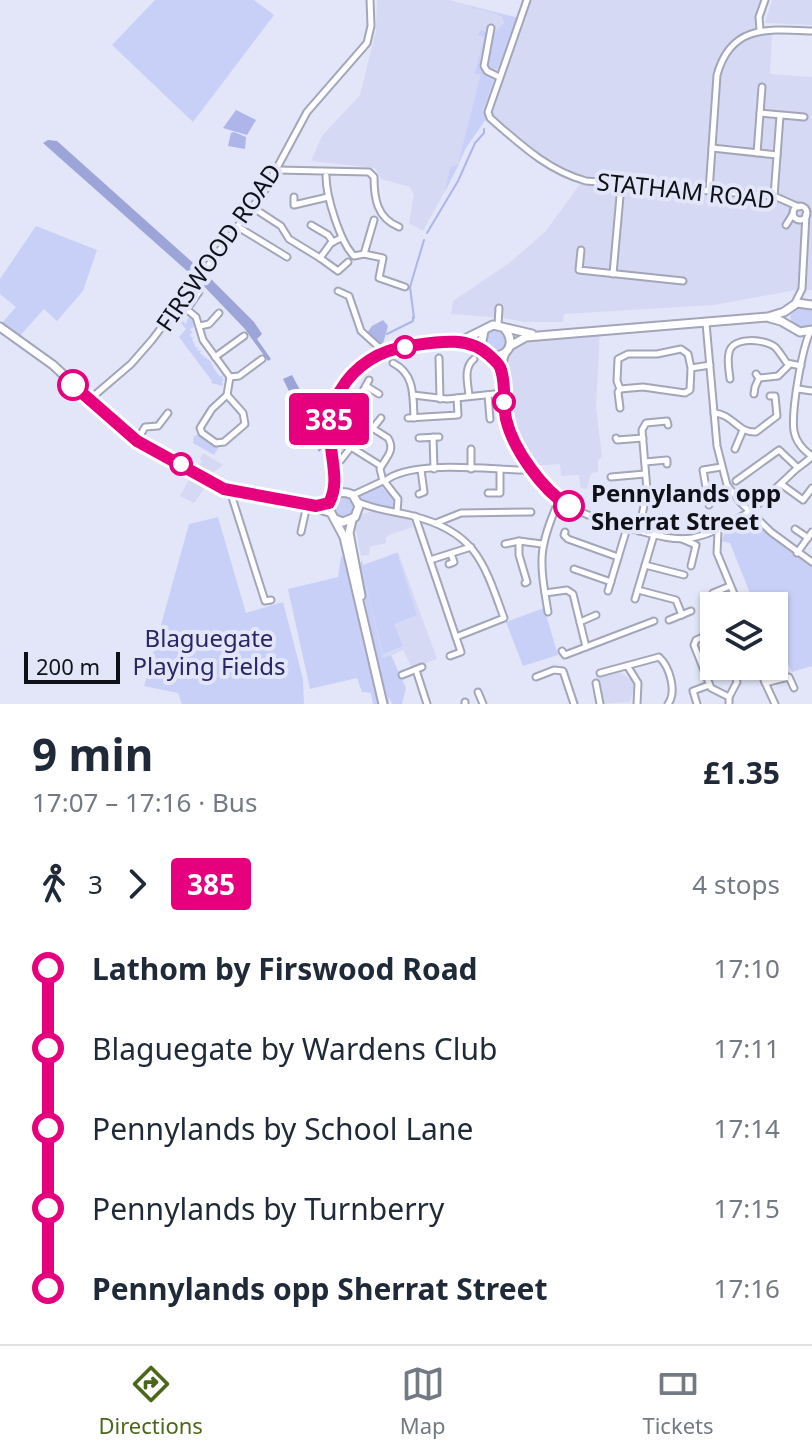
<!DOCTYPE html>
<html lang="en">
<head>
<meta charset="utf-8">
<style>
  body { margin:0; font-family:"Noto Sans",sans-serif; background:#f2f2f3; color:#1f2937; height:100vh; display:flex; flex-direction:column; font-size:30px; white-space:nowrap }
  * { box-sizing:border-box; margin:0 }
  p { font-size:26px; color:#747a83 }
  .icon { flex:none; width:44px; height:44px; fill:none; stroke:currentColor; stroke-width:2; stroke-linecap:round; stroke-linejoin:round }
  .map { position:relative; height:704px; overflow:hidden }
  .details { display:flex; flex-direction:column; background:#fff; flex:1 }
  .details>* { flex:none }
  .badge { padding:0 16px; border-radius:6px; font-size:28px; line-height:52px }
  .controls { position:absolute; left:700px; top:592px; display:grid; gap:16px }
  .controls a { display:grid; place-items:center; width:88px; height:88px; border-radius:0px; background:#fff; box-shadow:0 2px 6px #0004; font-size:40px }
  .scale { position:absolute; left:24px; bottom:20px; width:96px; box-sizing:border-box; padding-left:8px; border:4px solid #101118; border-top:0; font-size:22px; line-height:28px; white-space:nowrap; color:#101118; -webkit-text-stroke:6px #e3e6f9; paint-order:stroke }
  .map>.badge { position:absolute; translate:-50% -50%; box-shadow:0 0 0 4px #fff }
  .legs { display:flex; align-items:center; gap:12px; height:88px; padding:0 32px; font-size:26px }
  .legs p { margin-inline-start:auto }
  .head { display:flex; align-items:center; justify-content:space-between; height:136px; padding:0 32px }
  h1 { font-size:44px; font-weight:700; line-height:60px }
  ul { padding:0 32px; list-style:none }
  li { display:flex; align-items:center; gap:28px; height:80px; font-size:30px }
  li i { display:grid; place-items:center; width:12px; height:100%; margin:0 10px; background:currentColor }
  li i::after { content:''; width:20px; height:20px; margin:-10px; border:6px solid; border-radius:50%; background:#fff }
  li p { margin-inline-start:auto }
  li:first-child i { background:linear-gradient(#0000 50%,currentColor 0) }
  li:last-child i { background:linear-gradient(currentColor 50%,#0000 0) }
  .menu { display:flex; justify-content:space-around; align-items:center; height:112px; border-top:2px solid #e0e1e3; background:#fff; font-size:22px; color:#747a83 }
  .menu a { display:grid; justify-items:center; gap:4px }
  .menu .active { color:#4b671a }
  .map>svg:first-child { display:block }
</style>
</head>
<body>
<div class="map">
<svg width="812" height="704" viewBox="0 0 812 704">
  <rect width="100%" height="100%" fill="#e3e6f9"/>
  <g fill="#d5d9f3">
    <polygon points="377,0 449,0 516,17 523,0 762,0 758,22 772,35 770,74 812,77 812,290 796,290 714,305 564,314 563,322 523,322 503,318 451,314 453,301 508,264 545,232 580,184 565,179 543,167 486,119 472,115 458,167 423,231 409,223 414,195 410,187 381,179 375,168 311,161 322,136 360,95 376,31"/>
    <polygon points="772,0 812,0 812,25 765,23"/>
    <polygon points="600,331 596,407 602,457 598,460 598,472 591,473 587,489 581,488 579,475 561,476 560,464 532,466 512,426 514,423 510,421 504,370 511,350 527,340"/>
    <polygon points="203,453 223,465 209,476 214,480 203,490 194,503 180,496 195,468 202,462 200,458"/>
    <polygon points="372,511 411,520 413,527 389,535 386,538 386,543 370,547 369,555 361,556 355,527 360,515"/>
    <polygon points="398,552 437,659 412,668 403,650 383,659 361,566"/>
    <polygon points="617,671 632,680 634,688 630,702 603,704 596,676"/>
  </g>
  <g fill="#c9d0f8">
    <polygon points="155,0 254,0 274,15 193,122 112,45"/>
    <path d="M445,0L517,18L498,69H492L487,64C490,48 490,33 504,24L503,18L498,14L475,8L474,10L472,7Z"/>
    <path d="M481,30L487,33C480,57 474,62 493,81L483,110L486,119L466,148L445,192L450,168L458,164L481,74H475L484,37L478,35Z"/>
    <polygon points="36,226 97,250 83,291 57,321 44,309 19,337 1,324 16,307 0,294 0,279"/>
    <polygon points="809,305 812,307 812,328 802,331 793,326 790,316 795,307"/>
    <polygon points="186,312 194,318 196,324 193,326 197,326 190,329 193,333 190,334 191,337 194,338 192,339 196,348 199,347 197,350 201,351 200,353 211,362 212,366 214,364 213,367 220,377 223,375 222,379 226,379 222,381 223,386 211,383 212,381 179,337 186,329 181,323 183,321 186,324 188,318 191,317"/>
    <circle cx="496" cy="341" r="12"/>
    <polygon points="201,434 220,445 214,455 193,443 194,436"/>
    <polygon points="380,485 396,501 395,508 372,505 359,498 360,495"/>
    <circle cx="343" cy="506" r="11"/>
    <polygon points="218,517 246,613 283,602 303,679 304,704 182,704 178,693 144,686 189,524"/>
    <polygon points="753,521 812,566 812,666 792,672 788,664 781,666 774,650 774,606 755,606 730,543 722,541 725,531"/>
    <polygon points="397,553 417,615 394,624 403,646 383,654 361,565 383,658 391,655 406,688 402,704 392,704 389,697 389,704 386,704 358,567 362,560 363,565"/>
    <polygon points="341,556 347,559 380,704 373,704 371,693 362,692 357,678 310,689 288,589 338,577"/>
    <polygon points="544,608 558,655 523,666 506,622"/>
  </g>
  <g fill="#9ca4d8">
    <polygon points="48,140 57,141 201,270 195,278 43,143"/>
    <polygon points="204,272 254,322 262,334 257,339 271,359 268,361 244,328 198,280"/>
    <polygon points="292,375 323,433 323,448 319,452 283,379"/>
  </g>
  <g fill="#adb5e9">
    <polygon points="236,110 256,120 247,135 223,128"/>
    <polygon points="234,132 246,137 245,149 228,146 231,133"/>
    <polygon points="383,320 388,326 382,347 367,333 372,326"/>
  </g>
  <g fill="none" stroke-linecap="round" stroke-linejoin="round">
    <g stroke="#adb5e9" stroke-width="2">
      <polyline points="427,233 458,181 475,143 484,133 484,129"/>
      <polyline points="414,318 410,287 424,240"/>
      <polyline points="387,334 413,321 413,317"/>
    </g>
    <g stroke="#a3a6b8" stroke-width="9">
      <g id="minor">
        <path d="M527,0L488,112L490,118C520,144 547,170 586,181L774,196L799,207"/>
        <polyline points="491,28 484,66 487,71 499,77"/>
        <polyline points="760,30 759,17 765,0"/>
        <polyline points="760,113 804,117"/>
        <polyline points="712,148 777,155"/>
        <polyline points="757,153 762,87"/>
        <path d="M277,170L369,172L374,177C374,199 377,218 399,227"/>
        <path d="M326,176C326,196 340,242 354,256L364,254L383,258L379,278L405,287"/>
        <path d="M709,191L717,75C731,24 769,29 812,31"/>
        <polyline points="774,196 780,116"/>
        <polyline points="294,197 294,205 328,197"/>
        <circle cx="800" cy="213" r="7"/>
        <polyline points="252,207 281,226 289,239 320,258 331,243 341,238"/>
        <polyline points="311,225 328,235 333,242"/>
        <polyline points="786,225 793,214"/>
        <polyline points="238,227 287,257"/>
        <polyline points="581,250 579,270 683,281"/>
        <polyline points="364,254 374,220"/>
        <polyline points="320,258 338,271 348,262"/>
        <polyline points="613,274 621,185"/>
        <polyline points="338,291 349,296 361,331 382,350"/>
        <polyline points="180,304 196,317 203,340 230,377"/>
        <polyline points="794,305 802,289 806,214"/>
        <polyline points="187,309 199,292"/>
        <polyline points="706,323 717,446 727,485 741,503 771,532 812,562"/>
        <polyline points="498,325 499,308"/>
        <polyline points="200,326 209,324 219,313"/>
        <path d="M811,330C802,347 791,412 794,431C796,442 803,450 812,456"/>
        <path d="M507,351C499,367 503,383 504,399C506,419 512,433 521,451C550,503 576,514 632,529C651,534 672,541 692,538C735,529 763,501 793,472C799,466 806,463 812,456"/>
        <polyline points="215,357 244,336"/>
        <polyline points="439,358 440,399"/>
        <path d="M393,363C415,374 413,396 414,418"/>
        <polyline points="691,368 690,390 685,393 643,387 620,389 617,381 618,359 628,354 657,354 681,349 688,354 691,368 710,365"/>
        <polyline points="230,377 239,376 262,359"/>
        <polyline points="759,378 778,376 789,365"/>
        <path d="M730,379C729,371 727,361 729,353C732,336 765,339 775,347C780,352 783,358 787,363L801,366"/>
        <polyline points="366,386 379,394"/>
        <polyline points="798,389 812,391"/>
        <polyline points="754,394 755,387 759,378 756,374"/>
        <polygon points="227,395 243,413 245,424 224,442 216,443 202,433 200,428 212,409"/>
        <polyline points="227,395 230,377"/>
        <polyline points="413,395 447,399 504,393"/>
        <polyline points="488,395 490,419"/>
        <path d="M469,396C468,383 463,368 474,359"/>
        <polyline points="89,400 131,364 152,340 265,190 307,112 367,43 371,26 370,0"/>
        <polyline points="620,408 618,392 620,389"/>
        <path d="M714,413C733,414 737,433 756,432L777,416L775,396H770"/>
        <path d="M350,414L388,438C396,451 385,458 380,469L383,481"/>
        <polyline points="408,418 458,415 457,398"/>
        <polyline points="346,422 369,380"/>
        <polyline points="373,428 381,418"/>
        <polyline points="433,437 434,469"/>
        <polyline points="419,438 439,437"/>
        <polyline points="616,438 617,440 643,438"/>
        <polyline points="137,441 145,427 158,426 168,413"/>
        <polyline points="346,444 381,466"/>
        <polyline points="471,449 471,469"/>
        <polyline points="735,449 743,430"/>
        <polyline points="341,460 351,447"/>
        <polyline points="645,462 667,460 667,464"/>
        <polyline points="611,477 645,474"/>
        <polyline points="384,481 398,499 397,512"/>
        <path d="M385,481C411,459 490,470 525,470"/>
        <polyline points="736,481 779,450 797,467"/>
        <polyline points="781,484 803,500 812,488"/>
        <polyline points="230,491 265,601 271,600"/>
        <polyline points="488,493 500,493 500,470"/>
        <polyline points="419,494 424,492 421,470"/>
        <polyline points="353,495 383,481"/>
        <polyline points="646,496 670,495 670,498"/>
        <path d="M358,502C375,510 394,511 413,516C476,532 484,563 504,618L456,637"/>
        <polyline points="709,505 703,470 721,467"/>
        <polyline points="415,516 461,652 450,656"/>
        <polyline points="436,523 461,513 531,512"/>
        <polyline points="795,529 808,538"/>
        <polyline points="639,531 647,490 642,430 646,423 667,421 668,425"/>
        <polyline points="718,531 717,553 739,606"/>
        <polyline points="301,532 307,505"/>
        <polyline points="565,532 564,535 568,539 618,557"/>
        <polyline points="682,539 696,545 691,566"/>
        <polyline points="519,541 519,555 527,582 525,583"/>
        <polyline points="505,544 519,541 542,544"/>
        <polyline points="797,553 812,532"/>
        <polyline points="430,560 471,547"/>
        <polyline points="449,564 454,562 451,554"/>
        <polyline points="645,565 684,575"/>
        <polyline points="574,569 611,582"/>
        <polyline points="638,590 676,600 682,615"/>
        <polyline points="608,591 627,528"/>
        <polyline points="545,593 567,590 573,594 586,647"/>
        <polyline points="713,593 730,586"/>
        <polyline points="635,599 654,535"/>
        <path d="M548,612C539,559 538,549 559,500"/>
        <polyline points="669,620 691,611"/>
        <polyline points="580,622 596,615"/>
        <polyline points="714,632 696,640 694,645 711,688 729,697 729,704"/>
        <polyline points="562,651 565,655 654,621"/>
        <polyline points="764,666 764,680 775,704"/>
        <polyline points="628,667 638,683 637,704"/>
        <polyline points="416,670 427,704"/>
        <path d="M600,673L659,657C670,667 677,692 668,704"/>
        <polyline points="402,675 422,667"/>
        <polyline points="536,677 554,670 563,671 574,704"/>
        <polyline points="596,683 600,704"/>
        <polyline points="765,683 789,677 794,688"/>
        <polyline points="478,692 483,704"/>
        <polyline points="729,697 737,682 732,666"/>
        <polyline points="465,702 465,704"/>
        <polyline points="697,704 693,691 709,685"/>
      </g>
    </g>
    <g stroke="#a3a6b8" stroke-width="11">
      <g id="major">
        <polyline points="770,318 781,321 800,332 812,330"/>
        <polyline points="0,327 53,365 113,421 151,450 188,467 224,489 291,500 329,512"/>
        <path d="M484,331L481,346C496,367 521,349 505,329"/>
        <polyline points="461,341 493,325 532,334"/>
        <polyline points="510,346 526,337 768,317 784,312 797,303 812,305"/>
        <path d="M333,496C335,475 328,455 328,434C328,383 369,351 416,345C440,343 462,338 483,350"/>
        <path d="M335,519L343,522L355,517L359,506L353,495C341,489 330,494 328,507L344,537L383,704"/>
        <polyline points="352,520 349,533 361,596"/>
      </g>
    </g>
    <use href="#minor" stroke="#fff" stroke-width="5"/>
    <use href="#major" stroke="#fff" stroke-width="7"/>
  </g>
  <g fill="none" stroke-linecap="round" stroke-linejoin="round">
    <g stroke="#fff" stroke-width="18">
      <path id="line-1" d="M73,385L137,441L224,489L316,506L329,503C346,472 315,434 340,391C355,365 380,350 409,346C437,342 468,335 490,356C494,360 500,364 501,370C506,385 503,403 506,419C513,449 543,491 569,506"/>
    </g>
    <use href="#line-1" stroke="#e6007e" stroke-width="12"/>
  </g>
  <g fill="#fff" stroke="#e6007e" stroke-width="4">
    <circle cx="405" cy="347" r="10"/>
    <circle cx="73" cy="385" r="14"/>
    <circle cx="504" cy="402" r="10"/>
    <circle cx="181" cy="464" r="10"/>
    <circle cx="569" cy="506" r="14"/>
  </g>
  <g text-anchor="middle" dominant-baseline="central" stroke-width="8" stroke-linejoin="round" paint-order="stroke">
    <g font-size="24" fill="#101118" stroke="#e3e6f9">
      <text transform="translate(686 190) rotate(6)">STATHAM ROAD</text>
      <text transform="translate(218 247) rotate(-55)">FIRSWOOD ROAD</text>
    </g>
    <g font-size="24" font-weight="bold" fill="#101118" stroke="#e3e6f9" text-anchor="start">
      <text x="591" y="492">Pennylands opp<tspan x="591" dy="28">Sherrat Street</tspan></text>
    </g>
    <g font-size="24" fill="#262764" stroke="#e3e6f9">
      <text x="209" y="637">Blaguegate<tspan x="209" dy="28">Playing Fields</tspan></text>
    </g>
  </g>
</svg>
<div class="controls">
<a><svg class="icon" aria-label="layers" viewBox="0 0 24 24"><path d="M12 4l9 5-9 5-9-5zM3 14l9 5 9-5"/></svg></a>
</div>
<div class="scale">200 m</div>
<b class="badge" style="left:329px;top:419px;background:#e6007e;color:#fff">385</b>
</div>
<section class="details">
<div class="head"><div><h1>9 min</h1><p>17:07 – 17:16 · Bus</p></div><b>£1.35</b></div>
<div class="legs"><svg class="icon" aria-label="walk" viewBox="0 0 24 24"><circle cx="13" cy="4" r="2"/><path d="M13 8l-2 6 4 7M11 14l-3 7M7 12l3-4h3l4 4"/></svg>3<svg class="icon" aria-label="forward" viewBox="0 0 24 24"><path d="M9 5l7 7-7 7"/></svg><b class="badge" style="background:#e6007e;color:#fff">385</b><p>4 stops</p></div>
<ul>
<li><i style="color:#e6007e"></i><b>Lathom by Firswood Road</b><p>17:10</p></li>
<li><i style="color:#e6007e"></i><span>Blaguegate by Wardens Club</span><p>17:11</p></li>
<li><i style="color:#e6007e"></i><span>Pennylands by School Lane</span><p>17:14</p></li>
<li><i style="color:#e6007e"></i><span>Pennylands by Turnberry</span><p>17:15</p></li>
<li><i style="color:#e6007e"></i><b>Pennylands opp Sherrat Street</b><p>17:16</p></li>
</ul>
</section>
<nav class="menu">
<a class="active"><svg class="icon" aria-label="directions" viewBox="0 0 24 24"><path d="M12 3l9 9-9 9-9-9zM9 14v-3h6M13 9l2 2-2 2"/></svg>Directions</a>
<a><svg class="icon" aria-label="map" viewBox="0 0 24 24"><path d="M3 6l6-2 6 2 6-2v14l-6 2-6-2-6 2zM9 4v14M15 6v14"/></svg>Map</a>
<a><svg class="icon" aria-label="tickets" viewBox="0 0 24 24"><path d="M3 7h18v10H3zM15 7v10"/></svg>Tickets</a>
</nav>
</body>
</html>
